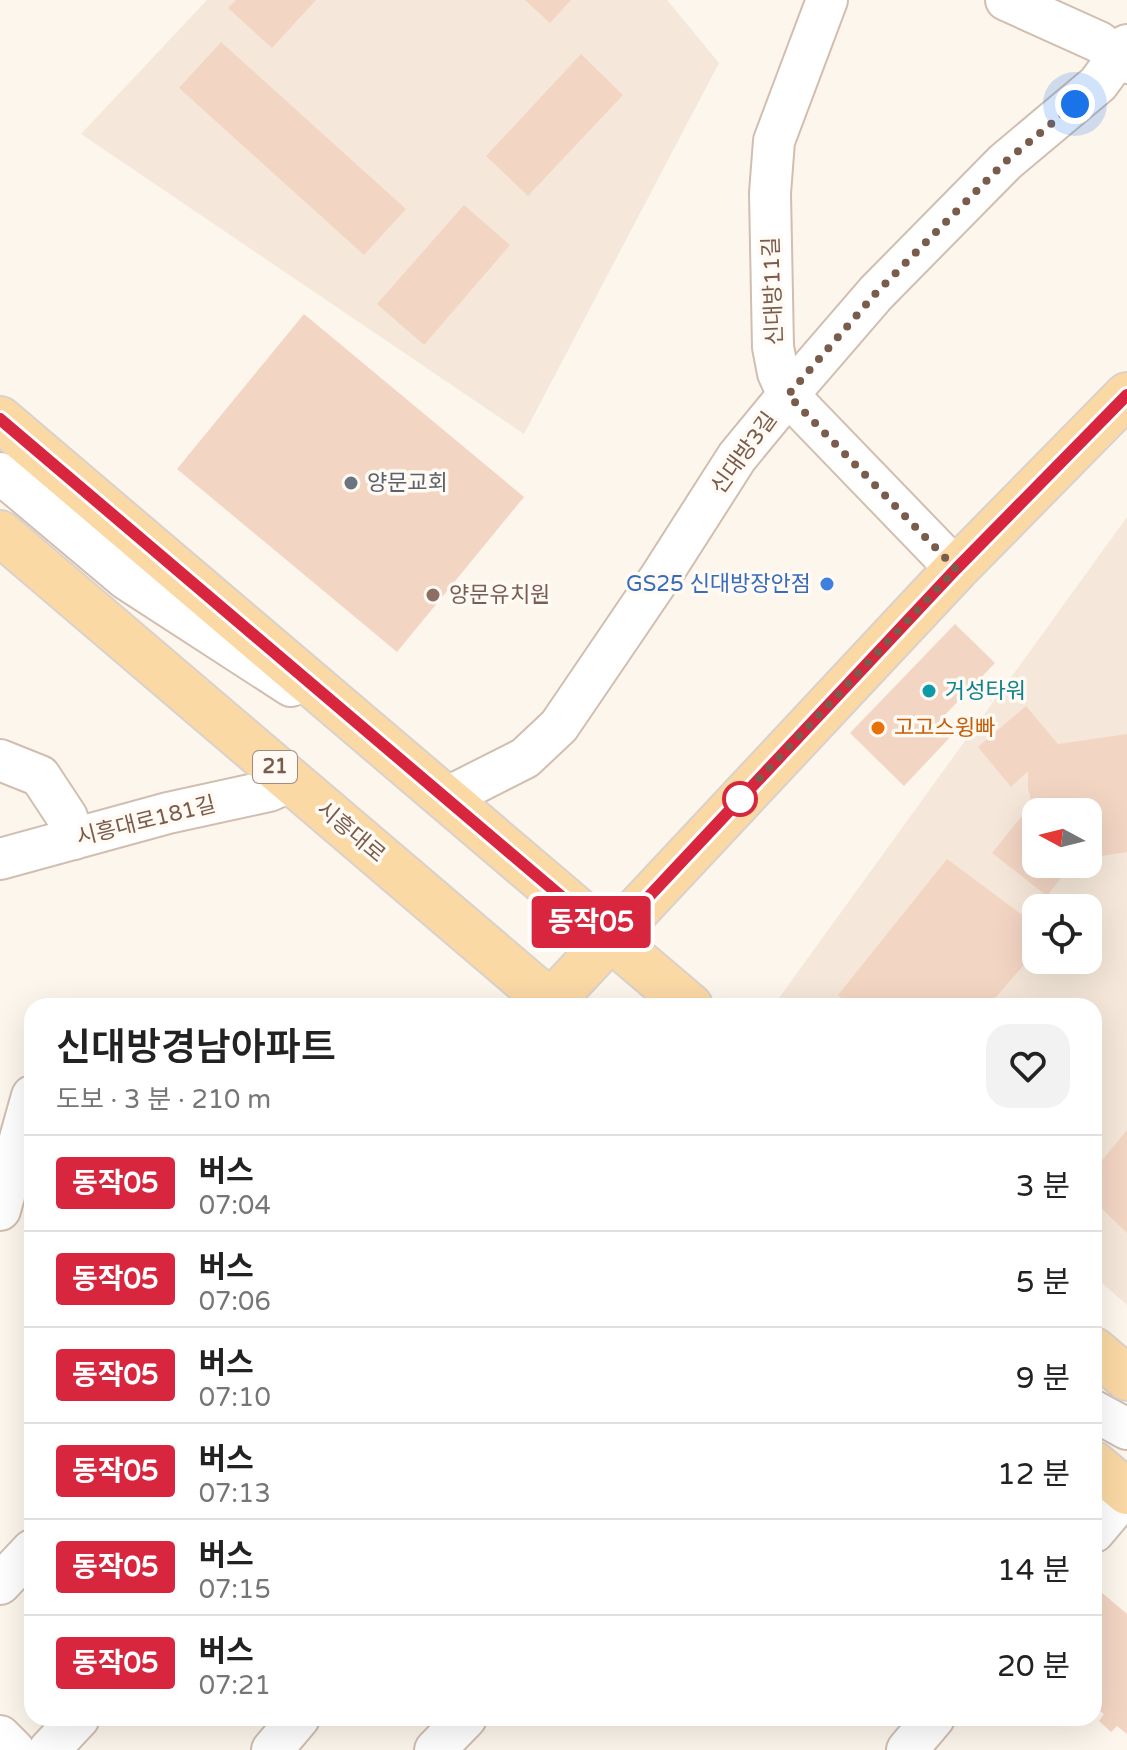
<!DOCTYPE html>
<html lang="ko">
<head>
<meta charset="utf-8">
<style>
  body { margin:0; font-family:"Varela Round","Noto Sans KR",sans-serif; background:#f2f2f2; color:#222; height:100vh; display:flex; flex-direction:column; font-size:30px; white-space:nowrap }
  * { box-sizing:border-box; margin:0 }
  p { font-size:26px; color:#767676 }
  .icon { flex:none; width:44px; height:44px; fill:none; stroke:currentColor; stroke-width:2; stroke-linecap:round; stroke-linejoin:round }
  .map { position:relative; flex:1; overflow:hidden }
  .side { position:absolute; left:24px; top:998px; width:1078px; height:728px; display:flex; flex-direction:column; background:#fff; border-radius:24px; box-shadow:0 8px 32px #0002 }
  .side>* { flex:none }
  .badge { padding:0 16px; border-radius:6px; font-size:28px; line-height:52px }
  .needle { width:52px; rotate:277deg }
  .controls { position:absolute; left:1022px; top:798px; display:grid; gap:16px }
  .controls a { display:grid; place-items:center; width:80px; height:80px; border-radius:16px; background:#fff; box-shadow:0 8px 32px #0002; font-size:40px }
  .you { position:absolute; width:40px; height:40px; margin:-20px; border:6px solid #fff; border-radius:50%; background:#1a73e8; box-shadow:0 0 0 12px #1a73e833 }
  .map>.badge { position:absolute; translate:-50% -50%; box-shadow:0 0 0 4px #fff }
  .round { display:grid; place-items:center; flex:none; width:84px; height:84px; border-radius:24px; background:#f2f2f2 }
  .headline { display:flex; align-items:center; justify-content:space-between; height:136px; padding:0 32px }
  h1 { font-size:38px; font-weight:600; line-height:60px }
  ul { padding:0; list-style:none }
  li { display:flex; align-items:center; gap:24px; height:96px; padding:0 32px; border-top:2px solid #e0e0e0 }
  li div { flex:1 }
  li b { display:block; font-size:30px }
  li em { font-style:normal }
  li .badge { min-width:88px; font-weight:700; text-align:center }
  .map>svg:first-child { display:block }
</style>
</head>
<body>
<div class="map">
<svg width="1127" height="1750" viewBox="0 0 1127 1750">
  <rect width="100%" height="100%" fill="#fdf6ec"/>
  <g fill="#f5e8da" fill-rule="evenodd">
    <polygon points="207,0 667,0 719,63 524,434 81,134"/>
    <path d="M1127,517V1305L1094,1276V1006H781L776,1002ZM1036,812H1088V864H1036ZM1036,908H1088V960H1036Z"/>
  </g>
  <g fill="#f3d5c3">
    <polygon points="236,0 316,0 272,48 228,8"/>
    <polygon points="525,0 571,0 550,23"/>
    <polygon points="221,42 406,209 364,255 179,88"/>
    <polygon points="581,54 623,95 528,196 486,156"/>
    <polygon points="464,205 510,245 424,345 377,304"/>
    <polygon points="304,314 524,497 397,652 177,469"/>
    <polygon points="955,624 995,663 941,719 955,732 904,786 850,733"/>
    <polygon points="1026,706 1058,744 1127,734 1127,852 1088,858 1088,812 1036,812 1035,818 1028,788 1028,771 1011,787 978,747"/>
    <polygon points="1021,817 1036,824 1036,864 1072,864 1047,896 992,853"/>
    <polygon points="947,859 1036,925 1036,951 988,1006 851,1006 838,995"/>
    <polygon points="1127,1130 1127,1233 1094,1201 1094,1170"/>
    <polygon points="1094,1586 1127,1614 1127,1734 1117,1726 1111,1732 1099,1721 1104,1714 1094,1706"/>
  </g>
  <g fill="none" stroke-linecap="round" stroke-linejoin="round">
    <g stroke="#d1beb0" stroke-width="44">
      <g id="minor">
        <polyline points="827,0 774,141 770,193 773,347 778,373 788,395 956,569"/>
        <polyline points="1006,0 1099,42 1127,63"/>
        <polyline points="0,473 126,579 291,686"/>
        <polyline points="0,760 40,776 67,817 74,839"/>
        <polyline points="446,798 525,758 559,726 661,576 737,457 788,395 876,293 1005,162 1098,84 1127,45"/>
        <polyline points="0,859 168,813 269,791 291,781"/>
        <polyline points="0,1210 32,1096"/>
        <polyline points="1094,1411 1127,1429"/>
        <polyline points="1094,1532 1127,1493"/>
        <polyline points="0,1584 32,1550"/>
        <polyline points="0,1736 14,1750"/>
        <polyline points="49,1750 79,1718"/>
        <polyline points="272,1750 299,1718"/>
        <polyline points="435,1750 466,1718"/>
        <polyline points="907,1750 934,1718"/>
      </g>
    </g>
    <g stroke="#dad1cd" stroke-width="48">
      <g id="major">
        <polyline points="0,419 690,1006"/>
        <polyline points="0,533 555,1006"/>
        <polyline points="551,1002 956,569 1127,395"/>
        <polyline points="1094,1350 1127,1378"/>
        <polyline points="1094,1464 1127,1492"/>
      </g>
    </g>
    <use href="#minor" stroke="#fff" stroke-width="40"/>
    <use href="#major" stroke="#fbd9a5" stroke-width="44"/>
  </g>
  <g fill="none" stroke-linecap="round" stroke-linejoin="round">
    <g stroke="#fff" stroke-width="18">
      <polyline id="line" points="0,419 610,938 956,569 1127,395"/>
    </g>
    <use href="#line" stroke="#d7263d" stroke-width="12"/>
    <polyline stroke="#7a5c4d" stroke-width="8" stroke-dasharray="0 14.4" points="740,799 956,569 788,395 876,293 1005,162 1075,104"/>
  </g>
  <circle fill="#6b7280" stroke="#fffaf3" stroke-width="3" cx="351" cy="483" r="8"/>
  <circle fill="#3f7fe0" stroke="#fffaf3" stroke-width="3" cx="827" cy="584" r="8"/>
  <circle fill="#8d6e63" stroke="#fffaf3" stroke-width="3" cx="433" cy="595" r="8"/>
  <circle fill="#0f9aa8" stroke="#fffaf3" stroke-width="3" cx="929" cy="691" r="8"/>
  <circle fill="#e8710a" stroke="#fffaf3" stroke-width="3" cx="878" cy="728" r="8"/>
  <circle fill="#fff" stroke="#d7263d" stroke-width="4" cx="740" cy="799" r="16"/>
  <g text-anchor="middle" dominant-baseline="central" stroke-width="7" stroke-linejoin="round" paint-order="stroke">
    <rect fill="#fffaf3" stroke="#a28b7f" stroke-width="2" x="253" y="751" width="44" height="32" rx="6"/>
    <g font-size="20" font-weight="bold" fill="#7a5c4d">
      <text x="275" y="767">21</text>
    </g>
    <g font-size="22" fill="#7a5c4d" stroke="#fffaf3">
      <text transform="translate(773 291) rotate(-92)">신대방11길</text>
      <text transform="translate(744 453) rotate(-54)">신대방3길</text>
      <text transform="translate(146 821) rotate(-14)">시흥대로181길</text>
      <text transform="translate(351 832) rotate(40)">시흥대로</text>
    </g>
    <g font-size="22" fill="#5b616d" stroke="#fffaf3" text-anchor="start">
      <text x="367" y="483">양문교회</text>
    </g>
    <g font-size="22" fill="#366cbe" stroke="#fffaf3" text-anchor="end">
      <text x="811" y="584">GS25 신대방장안점</text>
    </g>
    <g font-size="22" fill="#785e54" stroke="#fffaf3" text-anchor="start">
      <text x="449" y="595">양문유치원</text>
    </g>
    <g font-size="22" fill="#0d838f" stroke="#fffaf3" text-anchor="start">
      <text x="945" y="691">거성타워</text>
    </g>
    <g font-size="22" fill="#c56008" stroke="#fffaf3" text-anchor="start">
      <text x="894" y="728">고고스윙빠</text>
    </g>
  </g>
</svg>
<div class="controls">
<a><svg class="needle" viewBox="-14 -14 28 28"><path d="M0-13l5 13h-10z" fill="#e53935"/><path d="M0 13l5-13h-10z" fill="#767676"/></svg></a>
<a><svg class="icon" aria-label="locate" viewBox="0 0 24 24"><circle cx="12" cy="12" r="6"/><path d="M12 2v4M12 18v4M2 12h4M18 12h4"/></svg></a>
</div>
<div class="you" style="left:1075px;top:104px"></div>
<b class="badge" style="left:591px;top:922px;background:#d7263d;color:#fff">동작05</b>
<section class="side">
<div class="headline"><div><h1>신대방경남아파트</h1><p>도보 · 3 분 · 210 m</p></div><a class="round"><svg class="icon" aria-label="heart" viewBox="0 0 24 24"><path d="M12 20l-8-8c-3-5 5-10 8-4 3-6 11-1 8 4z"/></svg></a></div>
<ul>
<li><span class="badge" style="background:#d7263d;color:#fff">동작05</span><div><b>버스</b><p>07:04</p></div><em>3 분</em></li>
<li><span class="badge" style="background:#d7263d;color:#fff">동작05</span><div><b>버스</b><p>07:06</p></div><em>5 분</em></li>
<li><span class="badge" style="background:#d7263d;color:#fff">동작05</span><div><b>버스</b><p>07:10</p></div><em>9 분</em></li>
<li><span class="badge" style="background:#d7263d;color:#fff">동작05</span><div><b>버스</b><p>07:13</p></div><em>12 분</em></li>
<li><span class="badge" style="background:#d7263d;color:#fff">동작05</span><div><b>버스</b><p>07:15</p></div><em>14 분</em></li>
<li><span class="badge" style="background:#d7263d;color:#fff">동작05</span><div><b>버스</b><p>07:21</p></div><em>20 분</em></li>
</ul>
</section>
</div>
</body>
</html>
